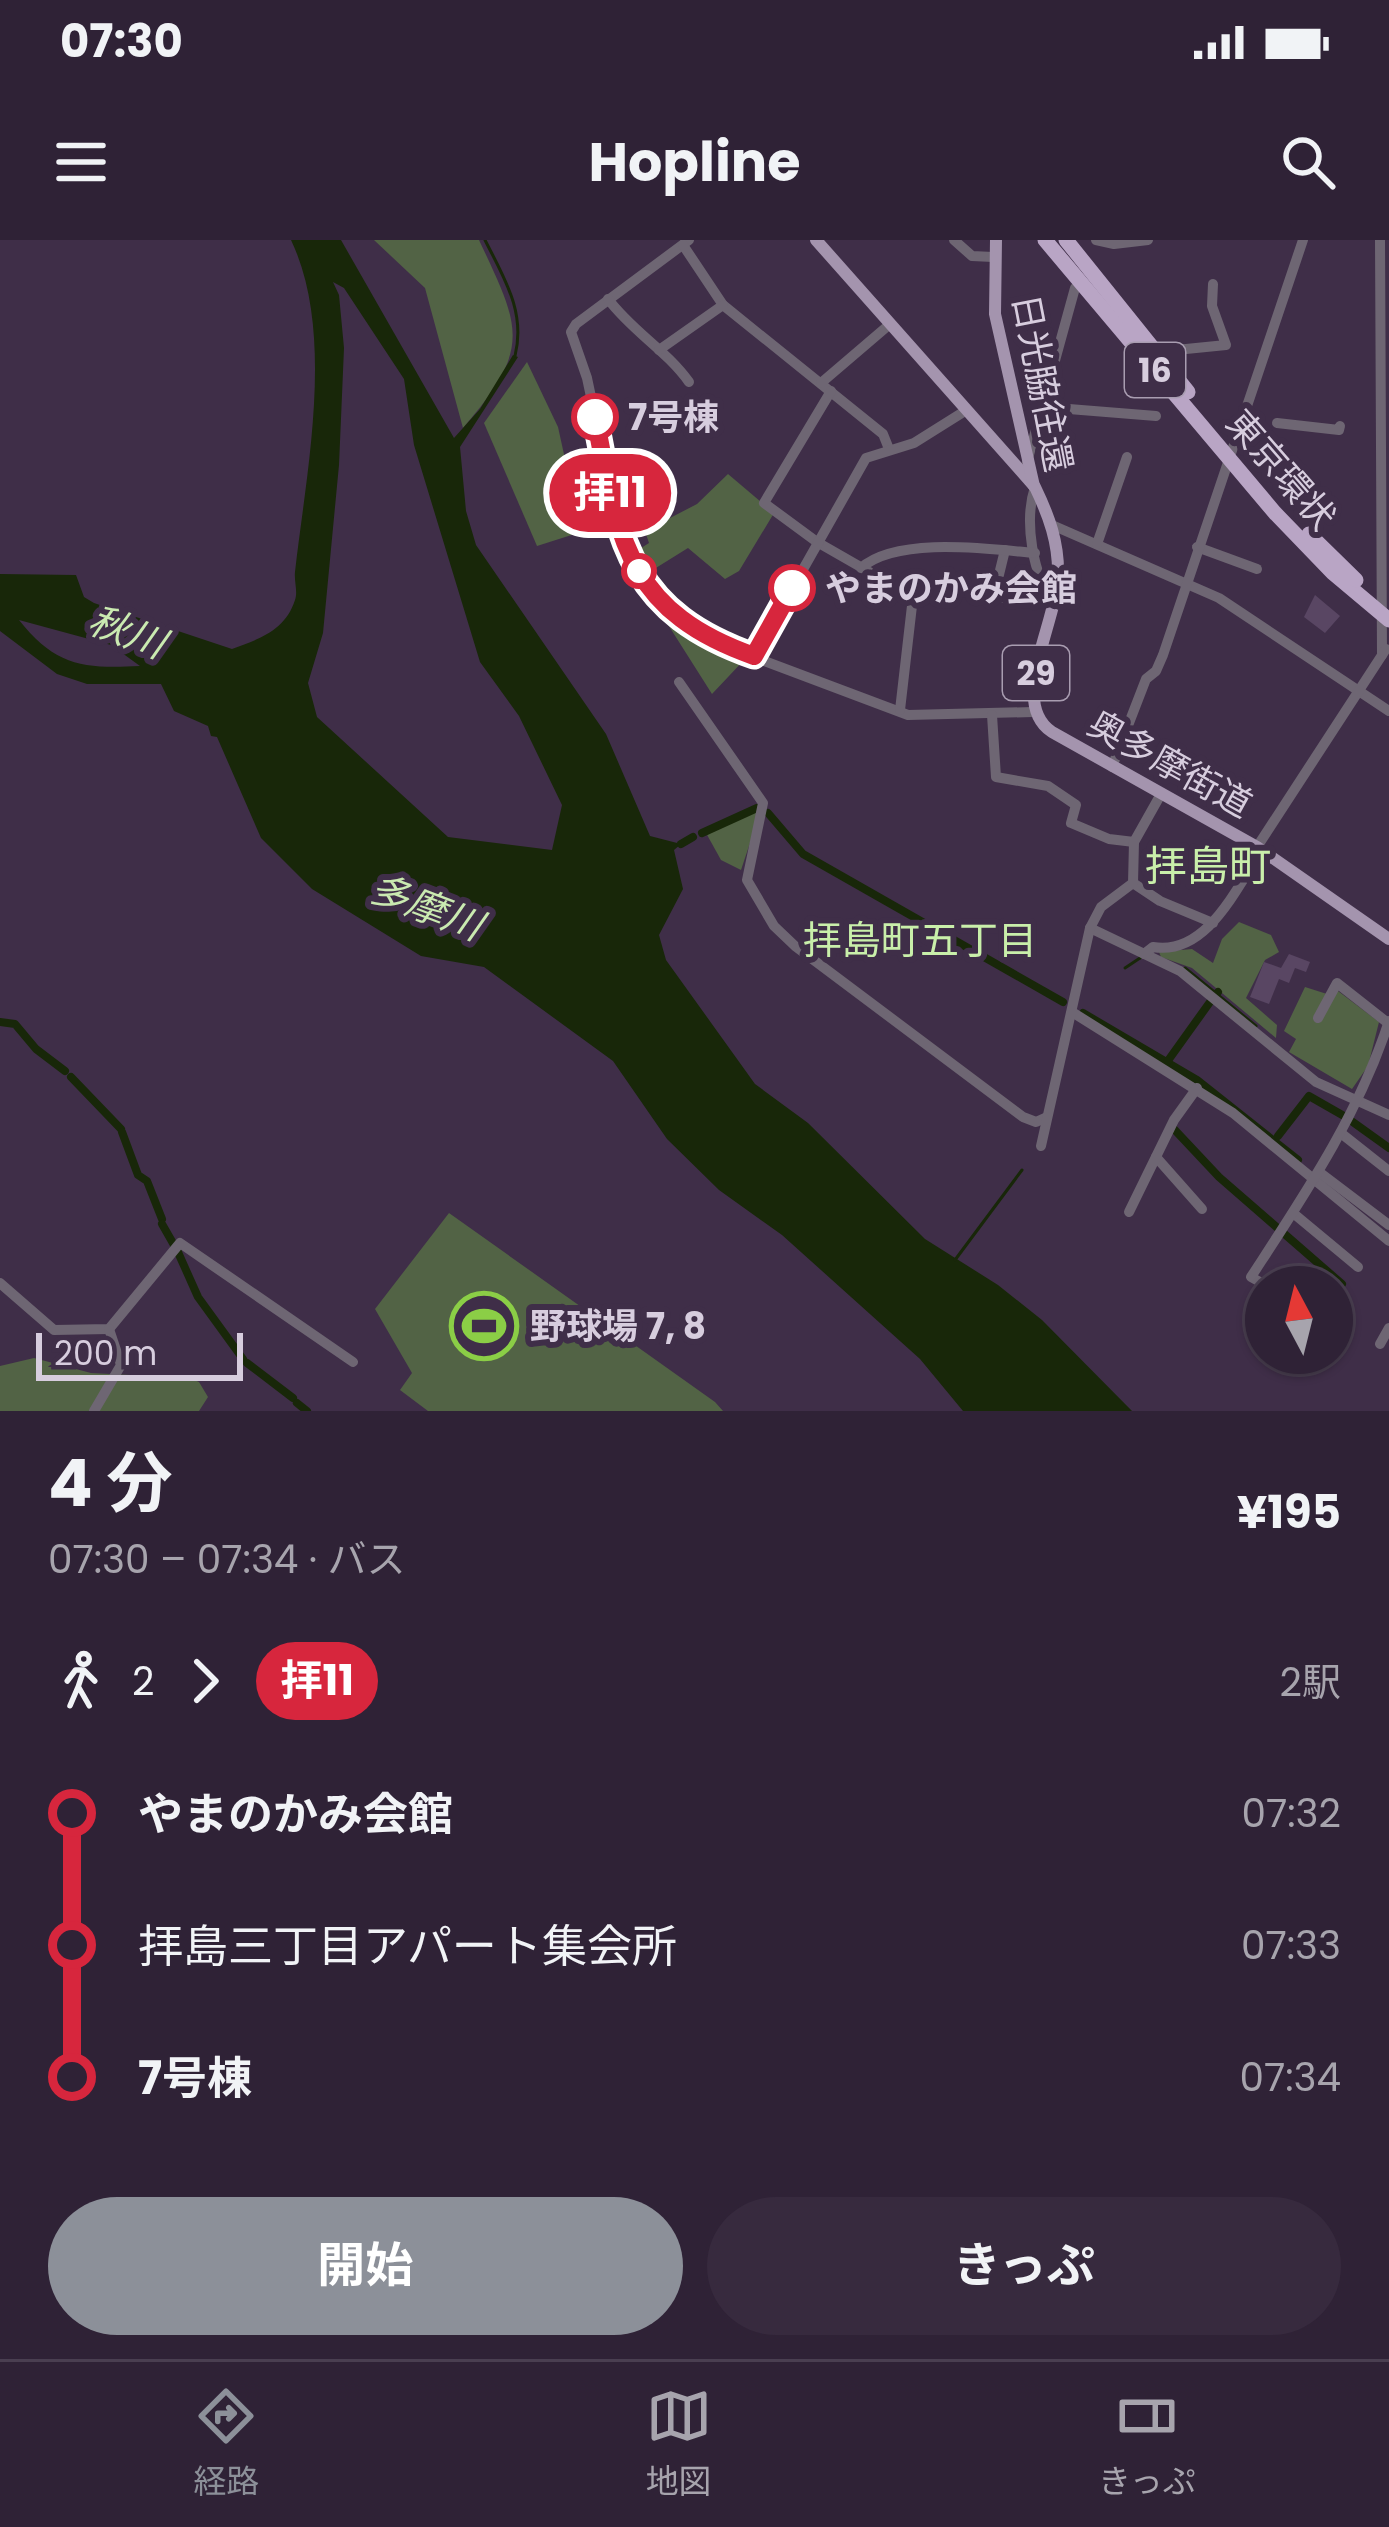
<!DOCTYPE html>
<html lang="ja">
<head>
<meta charset="utf-8">
<style>
  body { margin:0; font-family:Poppins,"Noto Sans JP",sans-serif; background:#372a3e; color:#f1f3f6; height:100vh; display:flex; flex-direction:column; font-size:45px; white-space:nowrap }
  * { box-sizing:border-box; margin:0 }
  p { font-size:39px; color:#a7a4ad }
  .icon { flex:none; width:66px; height:66px; fill:none; stroke:currentColor; stroke-width:2; stroke-linecap:round; stroke-linejoin:round }
  .map { position:relative; height:1171px; overflow:hidden }
  .sheet { display:flex; flex-direction:column; background:#2f2236; flex:1 }
  .sheet>* { flex:none }
  .badge { padding:0 24px; border-radius:39px; font-size:42px; line-height:78px }
  .needle { width:78px; rotate:353deg }
  .fabs { position:absolute; left:1245px; top:1026px; display:grid; gap:24px }
  .fabs a { display:grid; place-items:center; width:108px; height:108px; border-radius:50%; background:#2f2236; box-shadow:0 3px 9px #0004,0 0 0 3px #4a3f51; font-size:60px }
  .scale { position:absolute; left:36px; bottom:30px; width:207px; box-sizing:border-box; padding-left:12px; border:6px solid #d7cdde; border-top:0; font-size:33px; line-height:42px; white-space:nowrap; color:#d7cdde; -webkit-text-stroke:9px #3f2e48; paint-order:stroke }
  .map>.badge { position:absolute; translate:-50% -50%; box-shadow:0 0 0 6px #fff }
  .legs { display:flex; align-items:center; gap:18px; height:132px; padding:0 48px; font-size:39px }
  .legs p { margin-inline-start:auto }
  .summary { display:flex; align-items:center; justify-content:space-between; height:204px; padding:0 48px }
  h1 { font-size:66px; font-weight:700; line-height:90px }
  .action { display:flex; gap:24px; margin-top:auto; padding:24px 48px }
  .action a { flex:1; height:138px; border-radius:72px; background:#8c9099; color:#fff; font-size:48px; font-weight:700; line-height:138px; text-align:center }
  .action a+a { background:#372a3e; color:#f1f3f6 }
  ul { padding:0 48px; list-style:none }
  li { display:flex; align-items:center; gap:42px; height:132px; font-size:45px }
  li i { display:grid; place-items:center; width:18px; height:100%; margin:0 15px; background:currentColor }
  li i::after { content:''; width:30px; height:30px; margin:-15px; border:9px solid; border-radius:50%; background:#2f2236 }
  li p { margin-inline-start:auto }
  li:first-child i { background:linear-gradient(#0000 50%,currentColor 0) }
  li:last-child i { background:linear-gradient(currentColor 50%,#0000 0) }
  .status { display:flex; justify-content:space-between; align-items:center; height:84px; padding:0 60px; background:#2f2236; direction:ltr }
  .status svg { height:33px; fill:currentColor }
  header { display:flex; justify-content:space-between; align-items:center; height:156px; padding:0 48px; background:#2f2236; font-size:54px; font-weight:700 }
  .dock { display:flex; justify-content:space-around; align-items:center; height:168px; border-top:3px solid #4a3f51; background:#2f2236; font-size:33px; color:#a7a4ad }
  .dock a { display:grid; justify-items:center; gap:6px }
  .dock .active { color:#8c9099 }
  .map>svg:first-child { display:block }
</style>
</head>
<body>
<div class="status"><b>07:30</b><svg viewBox="0 0 49 12"><path d="M0 12V9h3v3zM5 12V6h3v6zM10 12V3h3v9zM15 12V0h3v12zM26 1h20v11H26zM47 4h2v5h-2z"/></svg></div>
<header><svg class="icon" aria-label="menu" viewBox="0 0 24 24"><path d="M4 6h16M4 12h16M4 18h16"/></svg>Hopline<svg class="icon" aria-label="search" viewBox="0 0 24 24"><circle cx="10" cy="10" r="6"/><path d="M15 15l6 6"/></svg></header>
<div class="map">
<svg width="1389" height="1171" viewBox="0 0 1389 1171">
  <rect width="100%" height="100%" fill="#3f2e48"/>
  <g fill="#526345">
    <path d="M374,0H479C521,89 532,108 463,188L425,48Z"/>
    <polygon points="527,122 558,187 581,292 537,306 484,183"/>
    <polygon points="728,234 774,273 739,331 725,339 688,308 651,331 638,310 649,303 645,291 697,264"/>
    <polygon points="660,372 704,402 745,419 712,454"/>
    <polygon points="758,570 758,579 741,630 721,620 706,593"/>
    <polygon points="1239,682 1271,695 1279,712 1265,720 1246,758 1277,785 1276,798 1192,728 1161,717 1159,712 1192,709 1213,723 1222,699"/>
    <polygon points="1305,747 1327,754 1334,748 1379,782 1368,826 1352,849 1289,812 1296,799 1284,791"/>
    <polygon points="449,973 715,1162 723,1171 428,1171 400,1150 412,1133 375,1069"/>
    <polygon points="34,1118 91,1133 190,1138 199,1142 208,1157 199,1171 0,1171 0,1126"/>
  </g>
  <path fill="#182709" fill-rule="evenodd" d="M291,0H341L454,198L480,169L513,115L518,117L460,207L466,271L476,305L606,494L650,596L681,604L674,610L683,649L659,695L666,720L755,844L808,883L925,999L998,1045L1042,1080L1132,1171H963L920,1119L782,995L719,950L667,899L613,821L484,727L421,716L312,649L261,598L217,497L211,496L208,486L174,471L161,444H87L57,434L0,391V334L76,335L84,357L94,363L232,409C259,399 285,391 295,360C298,352 294,341 295,332C306,233 336,94 291,0ZM333,42L344,48L404,139L414,205L480,422L519,476L562,565L552,610L448,597L317,477L308,443L323,393L339,225L344,108L339,55ZM19,380L111,405L140,426C84,429 55,426 19,380Z"/>
  <g fill="none" stroke-linecap="round" stroke-linejoin="round">
    <g stroke="#182709" stroke-width="3">
      <path d="M485,0C504,38 526,72 515,116"/>
      <polyline points="1125,728 1140,718"/>
      <polyline points="1185,728 1256,786"/>
      <polyline points="955,1020 1022,930"/>
    </g>
    <g stroke="#182709" stroke-width="8">
      <polyline points="768,573 803,614 1063,762"/>
      <polyline points="702,593 757,568"/>
      <polyline points="681,604 693,597"/>
      <polyline points="1217,753 1218,752"/>
      <polyline points="1083,773 1197,840 1298,920"/>
      <polyline points="0,782 15,784 36,809 65,831"/>
      <polyline points="1167,822 1210,762"/>
      <polyline points="71,837 121,889"/>
      <polyline points="1350,880 1389,908"/>
      <polyline points="1172,887 1219,937 1342,1044"/>
      <polyline points="122,892 138,935 147,941 162,979"/>
      <polyline points="1278,896 1309,856 1344,876"/>
      <polyline points="162,984 174,1005"/>
      <polyline points="177,1010 198,1057 243,1119"/>
      <polyline points="247,1123 293,1158"/>
      <polyline points="297,1163 307,1171"/>
    </g>
  </g>
  <g fill="#594663">
    <polygon points="1315,355 1340,376 1325,393 1304,377"/>
    <polygon points="1289,714 1310,722 1306,732 1295,728 1289,743 1279,739 1269,764 1250,757 1264,722 1281,728"/>
  </g>
  <g fill="none" stroke-linecap="round" stroke-linejoin="round">
    <g stroke="#6e6673" stroke-width="10">
      <polyline points="689,0 576,84 571,92 587,138 621,298 669,373 722,405 908,475 1033,472"/>
      <polyline points="954,0 972,16 993,17"/>
      <polyline points="1096,0 1114,4 1148,0"/>
      <polyline points="1380,0 1382,415"/>
      <polyline points="683,5 723,65 883,194 889,209"/>
      <path d="M608,59C633,92 666,110 689,142"/>
      <polyline points="659,110 723,65"/>
      <polyline points="1156,112 1226,105 1212,66 1213,44"/>
      <polyline points="821,143 890,84"/>
      <polyline points="831,151 764,263 817,302 913,357 900,470"/>
      <polyline points="1044,167 1156,176"/>
      <polyline points="1277,183 1339,190 1340,186"/>
      <polyline points="1027,222 1075,48 1082,41"/>
      <path d="M1035,247C1024,280 1032,337 1055,363"/>
      <polyline points="1052,285 1219,358 1389,471"/>
      <polyline points="1097,304 1127,217"/>
      <polyline points="1197,307 1257,329"/>
      <polyline points="1005,310 994,355 1005,358"/>
      <path d="M861,328C897,296 989,309 1035,313"/>
      <polyline points="754,416 866,218 914,203 965,171"/>
      <polyline points="679,442 763,563 747,640 774,686 795,706 1023,877 1036,882 1047,877"/>
      <polyline points="992,475 996,537 1048,546 1076,565 1071,583 1109,599 1134,602"/>
      <polyline points="1112,527 1146,439 1156,431 1163,415 1303,0"/>
      <polyline points="1257,607 1386,409"/>
      <polyline points="1133,643 1160,661 1213,683"/>
      <polyline points="1090,688 1180,731 1316,842 1389,875"/>
      <path d="M1144,714L1153,707C1207,716 1236,648 1262,610"/>
      <polyline points="1072,772 1233,873 1389,1001"/>
      <polyline points="1318,778 1337,743 1388,783"/>
      <polyline points="1342,894 1389,931"/>
      <polyline points="1041,906 1090,688 1101,667 1133,643 1134,602 1161,554"/>
      <polyline points="1156,917 1202,969"/>
      <polyline points="1319,932 1389,985"/>
      <polyline points="1129,972 1174,880 1197,848"/>
      <polyline points="1293,973 1358,1027"/>
      <polyline points="0,1043 54,1090 109,1089 180,1003 353,1122"/>
      <path d="M1269,1047L1251,1037C1305,954 1358,876 1389,781"/>
      <polyline points="1380,1104 1389,1088"/>
      <polyline points="94,1171 121,1125 109,1089"/>
    </g>
    <g stroke="#a494ae" stroke-width="12">
      <path d="M816,0L1035,247C1049,276 1059,303 1058,336C1057,382 1008,463 1052,492L1257,607L1389,699"/>
      <polyline points="996,0 995,74 1034,246"/>
    </g>
    <g stroke="#b9a5c5" stroke-width="15">
      <polyline points="1045,0 1275,273 1333,333 1389,380"/>
      <polyline points="1066,0 1188,152"/>
      <polyline points="1309,294 1356,340"/>
    </g>
  </g>
  <g fill="none" stroke-linecap="round" stroke-linejoin="round">
    <g stroke="#fff" stroke-width="27">
      <path id="line-1" d="M595,177C618,297 626,371 754,416L792,348"/>
    </g>
    <use href="#line-1" stroke="#d7263d" stroke-width="18"/>
  </g>
  <defs>
    <g id="stadium-ring" transform="scale(3.45)"><circle r="9.5" fill="#3f2e48" stroke="#8bce46" stroke-width="1.5"/><path d="M0-5a6.5 5 0 1 0 0 10a6.5 5 0 1 0 0-10ZM-3.5-1.8h7v3.6h-7Z" fill="#8bce46"/></g>
  </defs>
  <g fill-rule="evenodd">
    <use href="#stadium-ring" x="484" y="1086"/>
  </g>
  <g fill="#fff" stroke="#d7263d" stroke-width="6">
    <circle cx="595" cy="177" r="21"/>
    <circle cx="639" cy="331" r="15"/>
    <circle cx="792" cy="348" r="21"/>
  </g>
  <g text-anchor="middle" dominant-baseline="central" stroke-width="12" stroke-linejoin="round" paint-order="stroke">
    <g fill="#3f2e48" stroke="#a99db1" stroke-width="3">
      <rect x="1125" y="103" width="60" height="54" rx="9"/>
      <rect x="1003" y="406" width="66" height="54" rx="9"/>
    </g>
    <g font-size="33" font-weight="bold" fill="#d7cdde">
      <text x="1155" y="130">16</text>
      <text x="1036" y="433">29</text>
    </g>
    <g font-size="36" fill="#d7cdde" stroke="#3f2e48">
      <text transform="translate(1042 143) rotate(79)">日光脇往還</text>
      <text transform="translate(1281 230) rotate(49)">東京環状</text>
      <text transform="translate(1170 524) rotate(29)">奥多摩街道</text>
    </g>
    <g font-size="36" font-weight="bold" fill="#d7cdde" stroke="#3f2e48" text-anchor="start">
      <text x="628" y="177">7号棟</text>
      <text x="825" y="348">やまのかみ会館</text>
    </g>
    <g font-size="36" font-weight="bold" fill="#d7cdde" stroke="#3f2e48" text-anchor="start">
      <text x="530" y="1086">野球場 7, 8</text>
    </g>
    <g font-size="39" font-style="italic" fill="#caeab1" stroke="#3f2e48">
      <text transform="translate(127 392) rotate(21)">秋川</text>
      <text transform="translate(426 667) rotate(21)">多摩川</text>
    </g>
    <g font-size="39" fill="#c9efaa" stroke="#3f2e48">
      <text x="920" y="700">拝島町五丁目</text>
    </g>
    <g font-size="42" fill="#c9efaa" stroke="#3f2e48">
      <text x="1208" y="626">拝島町</text>
    </g>
  </g>
</svg>
<div class="fabs">
<a><svg class="needle" viewBox="-14 -14 28 28"><path d="M0-13l5 13h-10z" fill="#e53935"/><path d="M0 13l5-13h-10z" fill="#a7a4ad"/></svg></a>
</div>
<div class="scale">200 m</div>
<b class="badge" style="left:610px;top:253px;background:#d7263d;color:#fff">拝11</b>
</div>
<section class="sheet">
<div class="summary"><div><h1>4 分</h1><p>07:30 – 07:34 · バス</p></div><b>¥195</b></div>
<div class="legs"><svg class="icon" aria-label="walk" viewBox="0 0 24 24"><circle cx="13" cy="4" r="2"/><path d="M13 8l-2 6 4 7M11 14l-3 7M7 12l3-4h3l4 4"/></svg>2<svg class="icon" aria-label="forward" viewBox="0 0 24 24"><path d="M9 5l7 7-7 7"/></svg><b class="badge" style="background:#d7263d;color:#fff">拝11</b><p>2駅</p></div>
<ul>
<li><i style="color:#d7263d"></i><b>やまのかみ会館</b><p>07:32</p></li>
<li><i style="color:#d7263d"></i><span>拝島三丁目アパート集会所</span><p>07:33</p></li>
<li><i style="color:#d7263d"></i><b>7号棟</b><p>07:34</p></li>
</ul>
<div class="action"><a>開始</a><a>きっぷ</a></div>
</section>
<nav class="dock">
<a class="active"><svg class="icon" aria-label="directions" viewBox="0 0 24 24"><path d="M12 3l9 9-9 9-9-9zM9 14v-3h6M13 9l2 2-2 2"/></svg>経路</a>
<a><svg class="icon" aria-label="map" viewBox="0 0 24 24"><path d="M3 6l6-2 6 2 6-2v14l-6 2-6-2-6 2zM9 4v14M15 6v14"/></svg>地図</a>
<a><svg class="icon" aria-label="tickets" viewBox="0 0 24 24"><path d="M3 7h18v10H3zM15 7v10"/></svg>きっぷ</a>
</nav>
</body>
</html>
